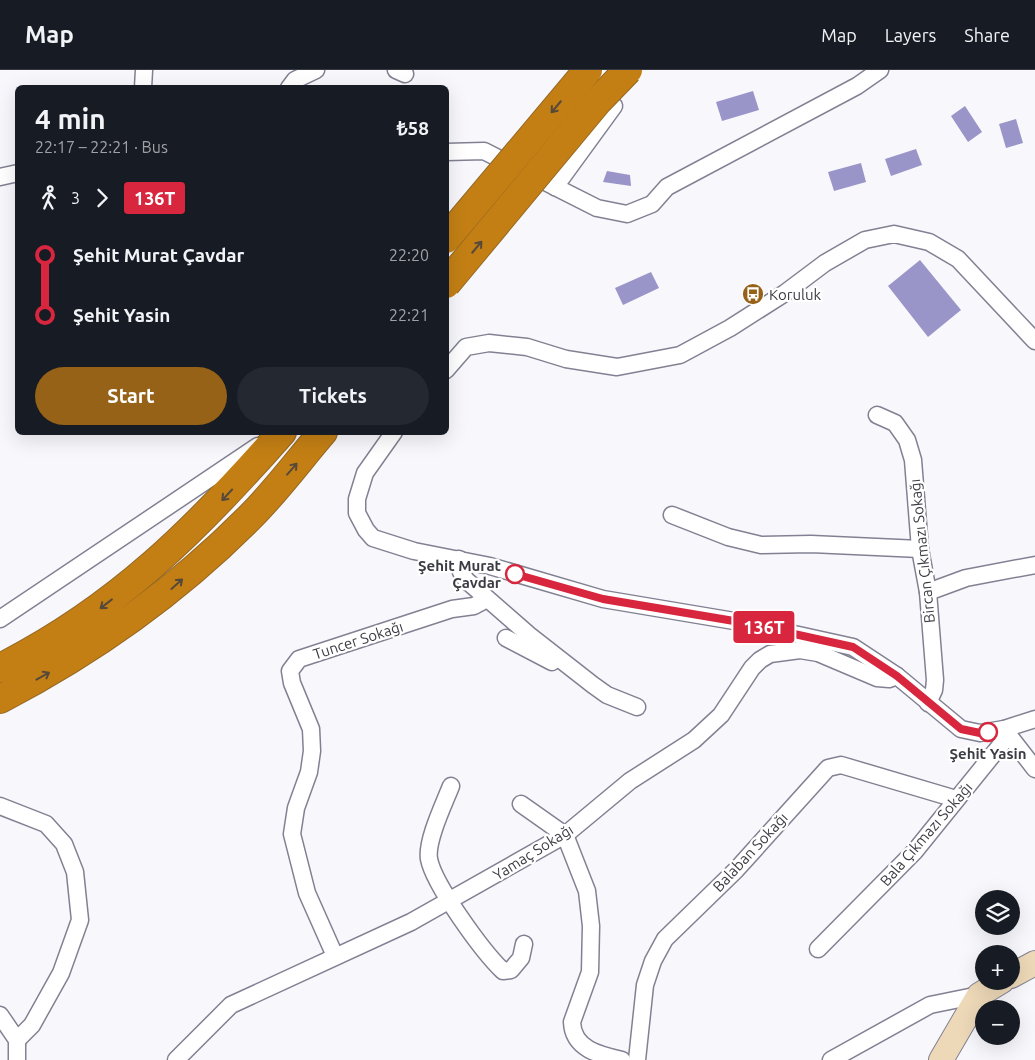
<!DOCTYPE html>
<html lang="en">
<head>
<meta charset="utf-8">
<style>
  body { margin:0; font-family:Ubuntu,sans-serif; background:#242831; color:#f1f3f6; height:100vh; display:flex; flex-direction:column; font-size:19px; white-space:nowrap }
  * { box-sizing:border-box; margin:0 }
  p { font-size:16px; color:#9ea1a6 }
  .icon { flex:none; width:28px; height:28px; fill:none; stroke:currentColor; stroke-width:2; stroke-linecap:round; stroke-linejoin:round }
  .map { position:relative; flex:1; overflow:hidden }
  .drawer { position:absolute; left:15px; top:15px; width:434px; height:350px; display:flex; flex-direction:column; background:#171b24; border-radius:8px; box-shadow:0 5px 20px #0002 }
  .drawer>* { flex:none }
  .badge { padding:0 10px; border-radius:4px; font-size:18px; line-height:32px }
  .tools { position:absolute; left:975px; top:820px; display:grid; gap:10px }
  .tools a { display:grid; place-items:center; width:45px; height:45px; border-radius:50%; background:#171b24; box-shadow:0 5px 20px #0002; font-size:25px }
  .map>.badge { position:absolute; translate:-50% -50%; box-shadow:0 0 0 2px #fff }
  .legs { display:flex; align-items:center; gap:8px; height:55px; padding:0 20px; font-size:16px }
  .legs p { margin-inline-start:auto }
  .headline { display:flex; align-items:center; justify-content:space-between; height:85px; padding:0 20px }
  h1 { font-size:28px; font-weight:700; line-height:38px }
  .cta { display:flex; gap:10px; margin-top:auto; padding:10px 20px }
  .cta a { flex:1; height:58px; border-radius:30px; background:#966217; color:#fff; font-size:20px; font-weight:700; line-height:58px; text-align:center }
  .cta a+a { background:#242831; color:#f1f3f6 }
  ul { padding:0 20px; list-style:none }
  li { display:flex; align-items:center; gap:18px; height:60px; font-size:19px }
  li i { display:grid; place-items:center; width:8px; height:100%; margin:0 6px; background:currentColor }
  li i::after { content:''; width:12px; height:12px; margin:-6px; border:4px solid; border-radius:50%; background:#171b24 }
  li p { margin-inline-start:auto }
  li:first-child i { background:linear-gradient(#0000 50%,currentColor 0) }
  li:last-child i { background:linear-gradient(currentColor 50%,#0000 0) }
  header { display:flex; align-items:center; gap:30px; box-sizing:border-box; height:70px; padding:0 25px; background:#171b24; border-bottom:1px solid #363941 }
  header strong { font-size:24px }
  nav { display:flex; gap:28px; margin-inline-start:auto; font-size:18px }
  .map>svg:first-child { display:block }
</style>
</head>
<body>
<header>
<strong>Map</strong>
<nav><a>Map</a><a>Layers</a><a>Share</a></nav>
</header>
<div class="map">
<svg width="1035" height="990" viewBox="0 0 1035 990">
  <rect width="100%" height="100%" fill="#f8f8fc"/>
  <g fill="#9995c9">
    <polygon points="753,21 759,40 722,51 716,32"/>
    <polygon points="965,36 982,62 968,72 951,46"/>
    <polygon points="1016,49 1023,73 1006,78 999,54"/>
    <polygon points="916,79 922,95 891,106 885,89"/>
    <polygon points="861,93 866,112 834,121 828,102"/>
    <polygon points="607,101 630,105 631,116 603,112"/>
    <polygon points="920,190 961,240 928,267 888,216"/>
    <polygon points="651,202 659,218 623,235 615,218"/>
  </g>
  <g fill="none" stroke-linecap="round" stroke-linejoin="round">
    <g stroke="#828193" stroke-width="19">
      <g id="street">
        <polyline points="396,0 405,4"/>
        <polyline points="143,18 144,0"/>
        <polyline points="289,18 295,10 316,0"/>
        <polyline points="446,82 484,81 597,138 627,144 652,134 667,117 857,16 880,0"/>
        <polyline points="0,107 18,103"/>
        <polyline points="555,117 614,36"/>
        <polyline points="446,300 466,277 489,273 527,277 566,289 617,297 680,285 730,258 785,223 825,193 865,170 894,164 929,172 958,189 1035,271"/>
        <polyline points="877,345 895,353 907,370 913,390 920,479 928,522 935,610 934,620 928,633"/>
        <polyline points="394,362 365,403 357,429 357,443 366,460 373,468 414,481 490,496 603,529 740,552 853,577 897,606 961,659 980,663 1004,659 1035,649"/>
        <polyline points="672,445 728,467 761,475 811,474 920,479"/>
        <polyline points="459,489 461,502 466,510 529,565 593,615 607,625 637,637"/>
        <polyline points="928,522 966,508 1035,495"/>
        <polyline points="0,549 258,376"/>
        <polyline points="506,568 552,592"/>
        <polyline points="1004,659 1035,699"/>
        <path d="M451,716C444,734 426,771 429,789C434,815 483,882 503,901L511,900L521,888L524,874"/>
        <path d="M521,734L565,765L587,821L591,856L590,902L572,952C573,979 599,985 622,990"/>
        <polyline points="0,736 46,754 64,774 75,802 80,850 61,903 32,955 17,970"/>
        <polyline points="818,879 915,781 1008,666"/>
        <polyline points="335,886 307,823 292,764 296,738 309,702 312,681 311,659 292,613 290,601 299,589 452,539 474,536 487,529"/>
        <polyline points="0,945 17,970 17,990"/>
        <polyline points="176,990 231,935 411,852 565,765 630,711 694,670 721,645 752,598 760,590 770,584 800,580 818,583 877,608 889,609 897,606"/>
        <polyline points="637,990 645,915 653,891 665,869 736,800 828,698 841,695 956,729"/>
        <polyline points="831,990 930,935 979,925"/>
      </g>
    </g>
    <g stroke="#828193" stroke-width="26">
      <g id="secondary">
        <polyline points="1011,906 1035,893"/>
        <polyline points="941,990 979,925 1002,911"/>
      </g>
    </g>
    <g stroke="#946825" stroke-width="30">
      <g id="highway">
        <path d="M0,598C117,539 196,460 282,362"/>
        <path d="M0,629C92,581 178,520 251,446C277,420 299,390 323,362"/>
      </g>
    </g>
    <use href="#street" stroke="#fff" stroke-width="16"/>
    <use href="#secondary" stroke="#edd9b8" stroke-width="24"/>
    <use href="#highway" stroke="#c37f14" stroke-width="28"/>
    <g stroke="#946825" stroke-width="30" stroke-linecap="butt">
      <g id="highway-bridge">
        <polyline points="446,169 588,0"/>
        <polyline points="446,214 598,31 628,0"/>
      </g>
    </g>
    <use href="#highway-bridge" stroke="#c37f14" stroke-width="28"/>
  </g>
  <defs><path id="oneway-shaft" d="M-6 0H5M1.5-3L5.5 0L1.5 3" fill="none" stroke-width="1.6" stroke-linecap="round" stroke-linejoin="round" transform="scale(1.25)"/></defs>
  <g stroke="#57493a">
    <use href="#oneway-shaft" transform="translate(556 37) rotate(130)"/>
    <use href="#oneway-shaft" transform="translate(477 177) rotate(-50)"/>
    <use href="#oneway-shaft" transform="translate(292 399) rotate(-49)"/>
    <use href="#oneway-shaft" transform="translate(227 425) rotate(133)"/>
    <use href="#oneway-shaft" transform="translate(177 514) rotate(-42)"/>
    <use href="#oneway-shaft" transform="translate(106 534) rotate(142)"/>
    <use href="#oneway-shaft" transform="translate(43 606) rotate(-29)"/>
  </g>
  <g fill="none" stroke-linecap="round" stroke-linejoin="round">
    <g stroke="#fff" stroke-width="11">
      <polyline id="line-1" points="515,504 603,529 740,552 853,577 897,606 961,659 980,663 988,662"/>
    </g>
    <use href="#line-1" stroke="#d7263d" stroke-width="8"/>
  </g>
  <defs>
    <g id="bus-disc" transform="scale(1.125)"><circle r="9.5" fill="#966217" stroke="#fff"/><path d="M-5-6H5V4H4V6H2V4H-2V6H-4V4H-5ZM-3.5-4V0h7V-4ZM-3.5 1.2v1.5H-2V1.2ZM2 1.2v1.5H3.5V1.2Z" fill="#fff"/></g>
  </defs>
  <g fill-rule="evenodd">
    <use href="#bus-disc" x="753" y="224"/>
  </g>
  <g fill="#fff" stroke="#d7263d" stroke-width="2.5">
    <circle cx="515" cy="504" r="9"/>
    <circle cx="988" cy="662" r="9"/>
  </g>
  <g text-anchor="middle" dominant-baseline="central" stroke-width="4.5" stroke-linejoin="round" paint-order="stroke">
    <g font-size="15" fill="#3c3c44" stroke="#fff" text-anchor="start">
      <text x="769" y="224">Koruluk</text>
    </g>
    <g font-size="15" fill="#3c3c44" stroke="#fff">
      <text transform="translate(922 481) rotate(-96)">Bircan Çıkmazı Sokağı</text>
      <text transform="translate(358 570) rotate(-18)">Tuncer Sokağı</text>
      <text transform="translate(926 764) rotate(-49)">Bala Çıkmazı Sokağı</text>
      <text transform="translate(533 782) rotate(-32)">Yamaç Sokağı</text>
      <text transform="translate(750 782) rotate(-47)">Balaban Sokağı</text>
    </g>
    <g font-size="15" font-weight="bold" fill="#3c3c44" stroke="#fff" text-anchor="end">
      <text x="501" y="495">Şehit Murat<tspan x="501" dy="17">Çavdar</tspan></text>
      <text x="988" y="683" text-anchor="middle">Şehit Yasin</text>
    </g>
  </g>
</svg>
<div class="tools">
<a><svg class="icon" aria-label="layers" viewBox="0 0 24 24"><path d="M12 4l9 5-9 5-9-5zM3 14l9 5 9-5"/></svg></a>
<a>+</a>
<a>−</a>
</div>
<b class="badge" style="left:764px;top:557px;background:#d7263d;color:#fff">136T</b>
<section class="drawer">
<div class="headline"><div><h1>4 min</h1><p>22:17 – 22:21 · Bus</p></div><b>₺58</b></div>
<div class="legs"><svg class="icon" aria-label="walk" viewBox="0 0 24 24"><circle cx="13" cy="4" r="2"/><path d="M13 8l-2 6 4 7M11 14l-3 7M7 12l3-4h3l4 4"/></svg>3<svg class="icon" aria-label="forward" viewBox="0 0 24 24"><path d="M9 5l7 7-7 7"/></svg><b class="badge" style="background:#d7263d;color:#fff">136T</b></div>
<ul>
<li><i style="color:#d7263d"></i><b>Şehit Murat Çavdar</b><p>22:20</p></li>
<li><i style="color:#d7263d"></i><b>Şehit Yasin</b><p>22:21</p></li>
</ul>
<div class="cta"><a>Start</a><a>Tickets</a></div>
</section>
</div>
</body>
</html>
